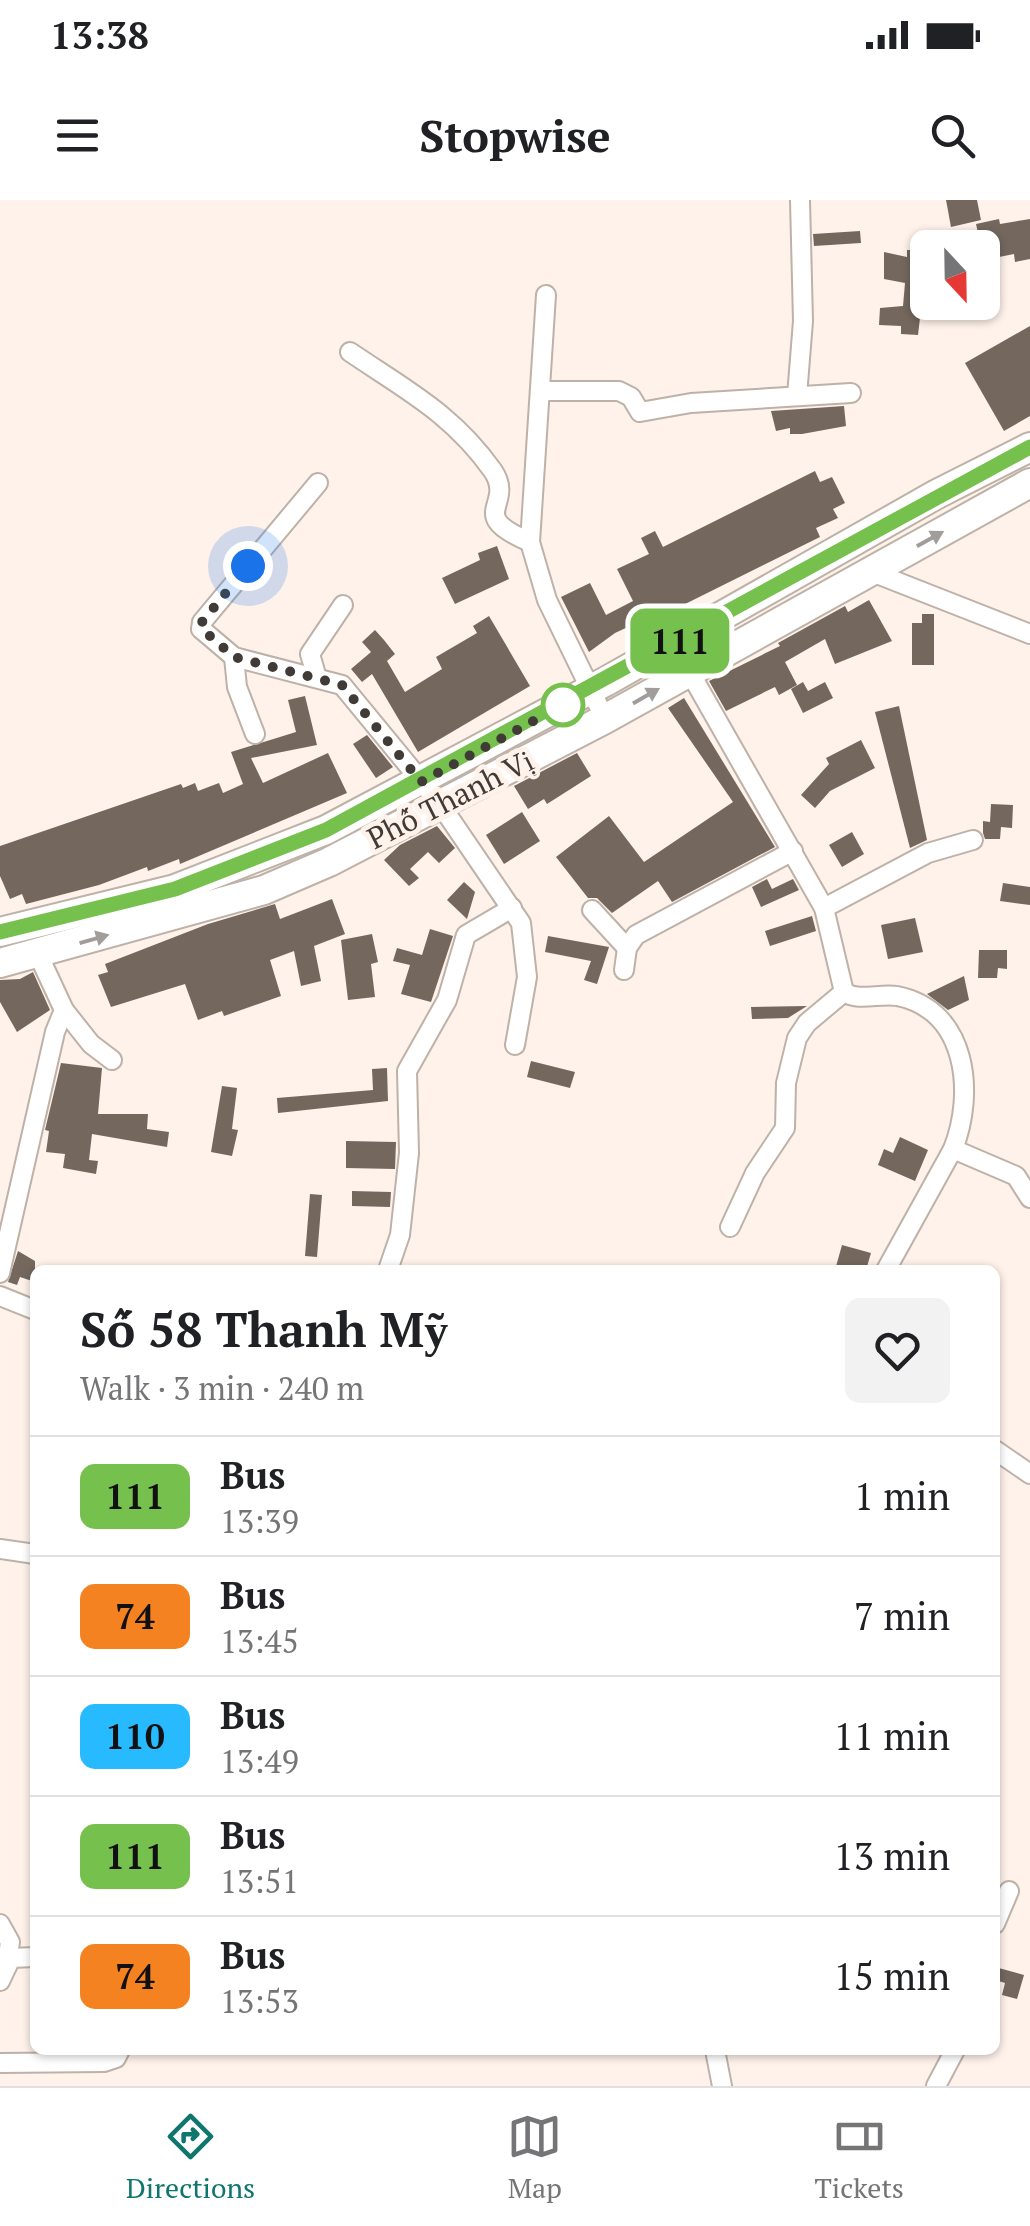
<!DOCTYPE html>
<html lang="en">
<head>
<meta charset="utf-8">
<style>
  body { margin:0; font-family:"PT Serif",serif; background:#f2f2f2; color:#202124; height:100vh; display:flex; flex-direction:column; font-size:38px; white-space:nowrap }
  * { box-sizing:border-box; margin:0 }
  p { font-size:32px; color:#757577 }
  .icon { flex:none; width:55px; height:55px; fill:none; stroke:currentColor; stroke-width:2; stroke-linecap:round; stroke-linejoin:round }
  .map { position:relative; flex:1; overflow:hidden }
  .panel { position:absolute; left:30px; top:1065px; width:970px; height:790px; display:flex; flex-direction:column; background:#fff; border-radius:15px; box-shadow:0 2px 8px #0004 }
  .panel>* { flex:none }
  .badge { padding:0 20px; border-radius:15px; font-size:35px; line-height:65px }
  .needle { width:65px; rotate:158deg }
  .fabs { position:absolute; left:910px; top:30px; display:grid; gap:20px }
  .fabs a { display:grid; place-items:center; width:90px; height:90px; border-radius:15px; background:#fff; box-shadow:0 2px 8px #0004; font-size:50px }
  .you { position:absolute; width:50px; height:50px; margin:-25px; border:8px solid #fff; border-radius:50%; background:#1a73e8; box-shadow:0 0 0 15px #1a73e833 }
  .map>.badge { position:absolute; translate:-50% -50%; box-shadow:0 0 0 5px #fff }
  .round { display:grid; place-items:center; flex:none; width:105px; height:105px; border-radius:15px; background:#f2f2f2 }
  .head { display:flex; align-items:center; justify-content:space-between; height:170px; padding:0 50px }
  h1 { font-size:48px; font-weight:600; line-height:75px }
  ul { padding:0; list-style:none }
  li { display:flex; align-items:center; gap:30px; height:120px; padding:0 50px; border-top:2px solid #e0e0e0 }
  li div { flex:1 }
  li b { display:block; font-size:38px }
  li em { font-style:normal }
  li .badge { min-width:110px; font-weight:700; text-align:center }
  .status { display:flex; justify-content:space-between; align-items:center; height:70px; padding:0 50px; background:#fff; direction:ltr }
  .status svg { height:28px; fill:currentColor }
  header { display:flex; justify-content:space-between; align-items:center; height:130px; padding:0 50px; background:#fff; font-size:45px; font-weight:600 }
  .menu { display:flex; justify-content:space-around; align-items:center; height:140px; border-top:2px solid #e0e0e0; background:#fff; font-size:28px; color:#757577 }
  .menu a { display:grid; justify-items:center; gap:5px }
  .menu .active { color:#0f766e }
  .map>svg:first-child { display:block }
</style>
</head>
<body>
<div class="status"><b>13:38</b><svg viewBox="0 0 49 12"><path d="M0 12V9h3v3zM5 12V6h3v6zM10 12V3h3v9zM15 12V0h3v12zM26 1h20v11H26zM47 4h2v5h-2z"/></svg></div>
<header><svg class="icon" aria-label="menu" viewBox="0 0 24 24"><path d="M4 6h16M4 12h16M4 18h16"/></svg>Stopwise<svg class="icon" aria-label="search" viewBox="0 0 24 24"><circle cx="10" cy="10" r="6"/><path d="M15 15l6 6"/></svg></header>
<div class="map">
<svg width="1030" height="1886" viewBox="0 0 1030 1886">
  <rect width="100%" height="100%" fill="#fef2ea"/>
  <g fill="#74685e">
    <polygon points="946,0 977,0 981,20 951,27"/>
    <polygon points="999,19 1000,24 1030,19 1030,59 1015,62 1014,54 984,60 976,24"/>
    <polygon points="860,31 861,43 814,46 813,34"/>
    <polygon points="907,50 928,50 918,135 901,134 901,126 879,125 880,108 903,106 905,83 884,79 884,52 907,57"/>
    <polygon points="1030,126 1030,216 1004,231 965,163"/>
    <polygon points="844,206 846,226 802,234 790,234 790,228 776,231 771,211"/>
    <polygon points="815,271 820,282 832,277 845,303 833,309 838,318 816,328 820,337 645,424 643,420 615,433 589,452 561,397 590,383 606,415 633,401 617,369 649,354 641,338 655,331 663,347"/>
    <polygon points="497,346 509,379 455,404 442,378 480,360 478,353"/>
    <polygon points="869,400 892,441 835,464 825,439 785,462 797,485 779,495 775,487 726,511 709,481 780,446 778,443 845,406 848,412"/>
    <polygon points="922,414 934,414 934,465 912,465 912,423 922,423"/>
    <polygon points="489,416 530,486 418,552 372,474 362,482 351,469 371,452 362,442 375,430 384,440 395,454 387,461 405,492 442,469 436,457 477,433 473,426"/>
    <polygon points="803,482 808,491 825,482 833,498 803,513 791,489"/>
    <polygon points="305,496 317,545 251,558 263,583 328,553 347,593 180,664 179,659 148,671 147,667 99,685 26,704 22,694 10,699 0,676 0,646 181,584 183,588 195,583 198,591 219,583 223,593 243,584 231,552 296,532 288,500"/>
    <polygon points="684,498 775,647 672,702 658,681 612,713 597,698 588,698 556,657 609,616 644,662 733,602 668,508"/>
    <polygon points="899,506 927,640 910,648 875,512"/>
    <polygon points="367,535 393,567 376,578 353,544"/>
    <polygon points="861,540 875,568 830,591 815,608 801,595 829,564 826,558"/>
    <polygon points="577,553 591,576 547,604 544,599 528,609 514,586"/>
    <polygon points="991,604 1013,605 1012,628 1001,627 1000,639 985,639 983,633 983,621 990,622"/>
    <polygon points="522,612 540,641 504,664 486,635"/>
    <polygon points="437,626 455,648 439,663 428,652 410,669 419,678 409,686 384,660 400,645"/>
    <polygon points="852,632 864,654 842,667 829,645"/>
    <polygon points="767,679 772,689 793,679 799,690 761,707 752,687"/>
    <polygon points="464,682 475,692 467,719 447,700"/>
    <polygon points="1003,683 1030,687 1030,705 1000,701"/>
    <polygon points="332,699 345,734 314,746 321,781 301,786 294,751 270,760 281,796 224,816 222,811 198,820 185,784 111,807 98,775 108,772 105,764 208,724 275,704 280,719"/>
    <polygon points="812,716 816,731 770,746 765,731"/>
    <polygon points="915,718 923,752 888,759 881,725"/>
    <polygon points="430,729 453,736 431,802 401,794 410,765 393,761 397,748 422,755"/>
    <polygon points="372,734 378,762 371,764 375,797 348,800 341,740"/>
    <polygon points="548,736 609,747 597,784 584,780 591,761 545,752"/>
    <polygon points="979,750 1007,750 1007,769 998,768 997,778 978,778"/>
    <polygon points="33,772 50,810 17,832 0,802 0,780 20,779"/>
    <polygon points="964,776 969,800 948,810 927,794"/>
    <polygon points="807,806 788,818 752,819 751,807"/>
    <polygon points="531,861 575,872 570,888 527,877"/>
    <polygon points="61,863 102,868 98,914 148,914 147,929 169,932 167,947 92,934 89,960 98,961 96,974 63,968 65,954 46,952 49,931 45,930"/>
    <polygon points="387,868 388,901 278,913 277,898 373,890 372,869"/>
    <polygon points="222,886 237,888 232,929 238,930 232,956 211,952"/>
    <polygon points="900,937 928,950 915,981 878,965 884,949 893,953"/>
    <polygon points="346,941 396,942 395,969 346,968"/>
    <polygon points="352,991 391,992 390,1007 352,1006"/>
    <polygon points="310,994 322,995 317,1057 305,1056"/>
    <polygon points="842,1045 871,1053 866,1070 835,1070"/>
    <polygon points="18,1051 35,1061 35,1082 20,1077 17,1085 8,1082"/>
    <polygon points="995,1767 1024,1775 1017,1799 1002,1795 1005,1783 995,1780"/>
  </g>
  <g fill="none" stroke-linecap="round" stroke-linejoin="round">
    <g stroke="#beb1a7" stroke-width="22">
      <g id="minor">
        <polyline points="546,95 530,342 547,400 605,519"/>
        <path d="M350,152C406,190 453,214 493,271C516,306 464,314 530,342"/>
        <polyline points="541,191 619,191 631,197 640,212 691,203 851,193"/>
        <polyline points="797,196 803,121 800,0"/>
        <polyline points="318,283 202,422 201,429 234,457 342,485 440,604 521,723 527,777 515,845"/>
        <polyline points="872,372 1030,434"/>
        <polyline points="234,457 237,487 255,534"/>
        <path d="M689,471L824,708L844,792C859,802 879,793 897,796C968,810 975,894 953,949L1016,976L1030,998"/>
        <polyline points="317,478 310,454 343,405"/>
        <polyline points="824,708 928,653 973,640"/>
        <polyline points="592,710 627,748"/>
        <polyline points="624,770 627,748 636,735 793,651"/>
        <polyline points="64,810 91,844 112,860"/>
        <polyline points="730,1027 755,973 785,928 786,883 797,838 807,823 844,792"/>
        <polyline points="388,1070 400,1035 409,953 407,871 447,800 466,735 512,708"/>
        <polyline points="886,1070 953,949"/>
        <polyline points="0,1073 55,832 64,810 38,754"/>
        <polyline points="0,1096 35,1110"/>
        <polyline points="995,1250 1030,1274"/>
        <polyline points="0,1349 35,1354"/>
        <polyline points="0,1724 10,1742 7,1763"/>
        <polyline points="995,1724 1009,1691"/>
        <polyline points="0,1781 11,1758 35,1757"/>
        <polyline points="715,1850 722,1886"/>
        <polyline points="0,1863 104,1862 116,1858 120,1850"/>
        <polyline points="936,1886 955,1850"/>
      </g>
    </g>
    <g stroke="#beb1a7" stroke-width="32">
      <g id="primary">
        <polyline points="0,732 175,689 326,630 605,482 937,294 1030,247"/>
        <polyline points="0,763 264,690 329,662 605,519 1030,283"/>
      </g>
    </g>
    <use href="#minor" stroke="#fff" stroke-width="18"/>
    <use href="#primary" stroke="#fff" stroke-width="28"/>
  </g>
  <defs><path id="oneway-solid" d="M-6-.8H1V-3.2L6.5 0L1 3.2V.8H-6Z" transform="scale(2.5)"/></defs>
  <g fill="#a09d9b">
    <use href="#oneway-solid" transform="translate(930 339) rotate(-29)"/>
    <use href="#oneway-solid" transform="translate(646 496) rotate(-30)"/>
    <use href="#oneway-solid" transform="translate(94 739) rotate(-16)"/>
  </g>
  <g fill="none" stroke-linecap="round" stroke-linejoin="round">
    <g stroke="#fff" stroke-width="22">
      <polyline id="line" points="0,732 175,689 326,630 1030,247"/>
    </g>
    <use href="#line" stroke="#76c04d" stroke-width="15"/>
    <polyline stroke="#403b37" stroke-width="10" stroke-dasharray="0 18" points="248,366 202,422 202,429 234,457 342,485 421,582 563,505"/>
  </g>
  <circle fill="#fff" stroke="#76c04d" stroke-width="5" cx="563" cy="505" r="20"/>
  <g text-anchor="middle" dominant-baseline="central" stroke-width="10" stroke-linejoin="round" paint-order="stroke">
    <g font-size="30" fill="#403b37" stroke="#fef2ea">
      <text transform="translate(450 599) rotate(-27)">Phố Thanh Vị</text>
    </g>
  </g>
</svg>
<div class="fabs">
<a><svg class="needle" viewBox="-14 -14 28 28"><path d="M0-13l5 13h-10z" fill="#e53935"/><path d="M0 13l5-13h-10z" fill="#757577"/></svg></a>
</div>
<div class="you" style="left:248px;top:366px"></div>
<b class="badge" style="left:680px;top:441px;background:#76c04d;color:#111">111</b>
<section class="panel">
<div class="head"><div><h1>Số 58 Thanh Mỹ</h1><p>Walk · 3 min · 240 m</p></div><a class="round"><svg class="icon" aria-label="heart" viewBox="0 0 24 24"><path d="M12 20l-8-8c-3-5 5-10 8-4 3-6 11-1 8 4z"/></svg></a></div>
<ul>
<li><span class="badge" style="background:#76c04d;color:#111">111</span><div><b>Bus</b><p>13:39</p></div><em>1 min</em></li>
<li><span class="badge" style="background:#f58220;color:#111">74</span><div><b>Bus</b><p>13:45</p></div><em>7 min</em></li>
<li><span class="badge" style="background:#27baff;color:#111">110</span><div><b>Bus</b><p>13:49</p></div><em>11 min</em></li>
<li><span class="badge" style="background:#76c04d;color:#111">111</span><div><b>Bus</b><p>13:51</p></div><em>13 min</em></li>
<li><span class="badge" style="background:#f58220;color:#111">74</span><div><b>Bus</b><p>13:53</p></div><em>15 min</em></li>
</ul>
</section>
</div>
<nav class="menu">
<a class="active"><svg class="icon" aria-label="directions" viewBox="0 0 24 24"><path d="M12 3l9 9-9 9-9-9zM9 14v-3h6M13 9l2 2-2 2"/></svg>Directions</a>
<a><svg class="icon" aria-label="map" viewBox="0 0 24 24"><path d="M3 6l6-2 6 2 6-2v14l-6 2-6-2-6 2zM9 4v14M15 6v14"/></svg>Map</a>
<a><svg class="icon" aria-label="tickets" viewBox="0 0 24 24"><path d="M3 7h18v10H3zM15 7v10"/></svg>Tickets</a>
</nav>
</body>
</html>
